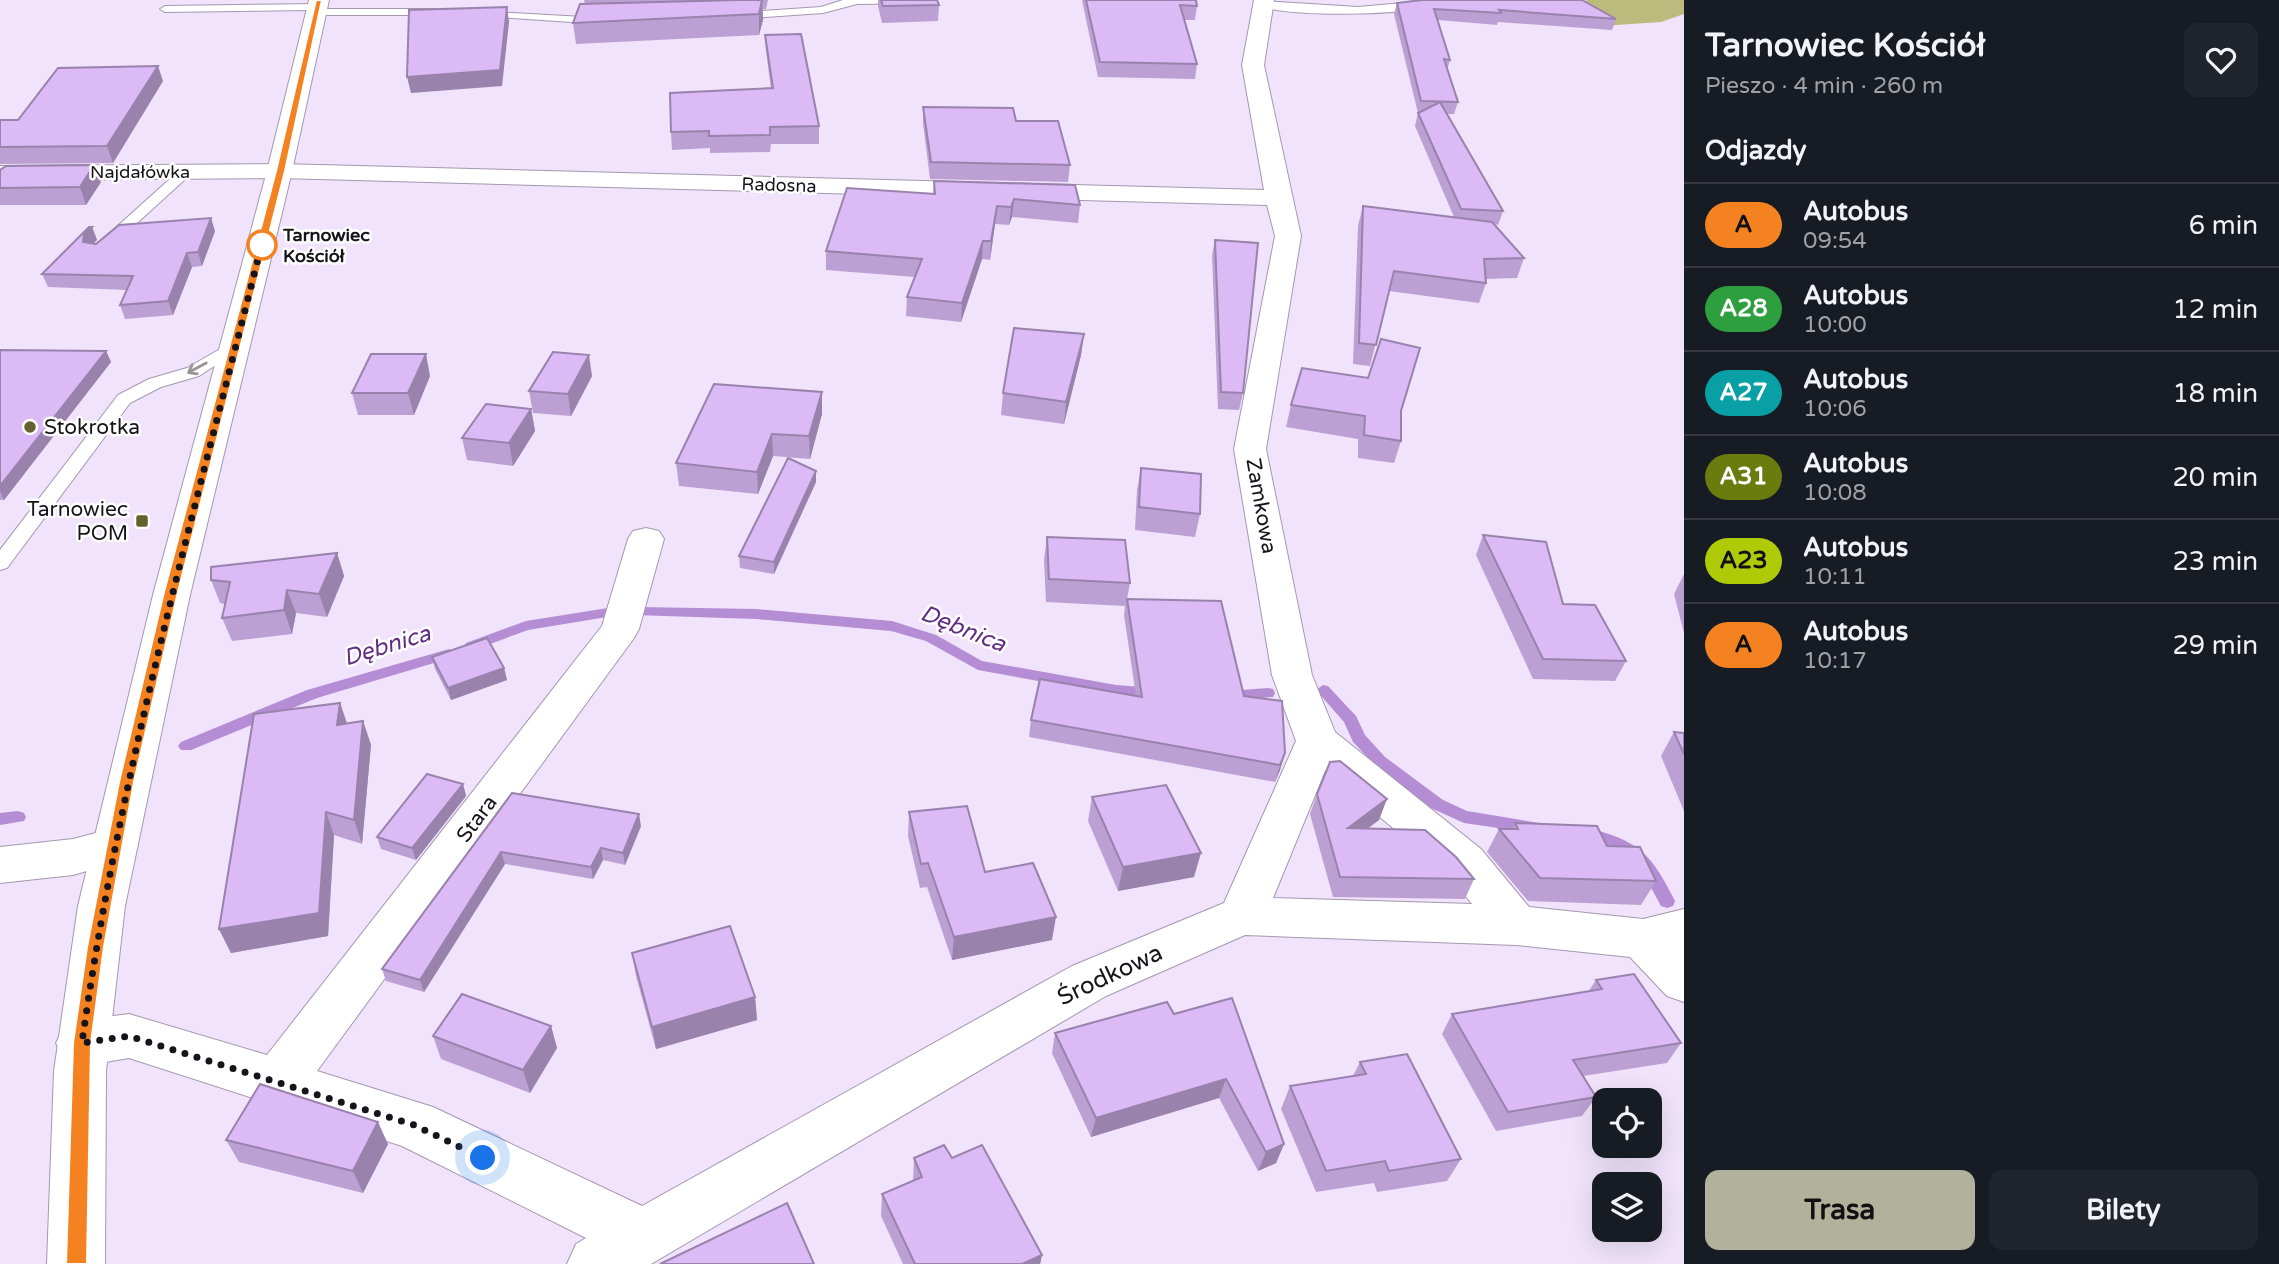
<!DOCTYPE html>
<html lang="pl">
<head>
<meta charset="utf-8">
<style>
  body { margin:0; font-family:"Varela Round",sans-serif; background:#20242c; color:#f1f3f6; height:100vh; display:flex; flex-direction:column; font-size:26px; white-space:nowrap }
  * { box-sizing:border-box; margin:0 }
  p { font-size:23px; color:#9ea1a6 }
  .icon { flex:none; width:38px; height:38px; fill:none; stroke:currentColor; stroke-width:2; stroke-linecap:round; stroke-linejoin:round }
  .map { position:relative; flex:1; overflow:hidden }
  .sheet { display:flex; flex-direction:column; background:#171b24; width:595px }
  .sheet>* { flex:none }
  .badge { padding:0 14px; border-radius:23px; font-size:24px; line-height:46px }
  .buttons { position:absolute; left:1592px; top:1088px; display:grid; gap:14px }
  .buttons a { display:grid; place-items:center; width:70px; height:70px; border-radius:14px; background:#171b24; box-shadow:0 7px 28px #0002; font-size:35px }
  .you { position:absolute; width:35px; height:35px; margin:-18px; border:5px solid #fff; border-radius:50%; background:#1a73e8; box-shadow:0 0 0 10px #1a73e833 }
  .map>.badge { position:absolute; translate:-50% -50%; box-shadow:0 0 0 4px #fff }
  h2 { padding:0 21px; font-size:26px; line-height:63px }
  .round { display:grid; place-items:center; flex:none; width:74px; height:74px; border-radius:14px; background:#20242c }
  .summary { display:flex; align-items:center; justify-content:space-between; height:119px; padding:0 21px }
  h1 { font-size:33px; font-weight:700; line-height:52px }
  .action { display:flex; gap:14px; margin-top:auto; padding:14px 21px }
  .action a { flex:1; height:80px; border-radius:14px; background:#b2b19c; color:#111; font-size:28px; font-weight:700; line-height:80px; text-align:center }
  .action a+a { background:#20242c; color:#f1f3f6 }
  ul { padding:0; list-style:none }
  li { display:flex; align-items:center; gap:21px; height:84px; padding:0 21px; border-top:2px solid #363941 }
  li div { flex:1 }
  li b { display:block; font-size:26px }
  li em { font-style:normal }
  li .badge { min-width:77px; font-weight:700; text-align:center }
  main { display:flex; flex:1; min-height:0 }
  .map>svg:first-child { display:block }
</style>
</head>
<body>
<main>
<div class="map">
<svg width="1684" height="1264" viewBox="0 0 1684 1264">
  <rect width="100%" height="100%" fill="#f0e3fb"/>
  <polygon fill="#bdba7e" points="1586,0 1684,0 1684,14 1661,22 1602,26"/>
  <g fill="none" stroke-linecap="round" stroke-linejoin="round">
    <g fill="#b58dd5" fill-rule="evenodd">
      <polygon points="639,607 756,609 892,621 936,635 982,661 1116,685 1155,688 1162,693 1155,698 1116,695 978,670 926,641 891,631 756,619 634,615 632,612"/>
      <polygon points="608,608 615,613 613,616 528,630 471,651 464,646 466,643 526,621"/>
      <polygon points="449,649 454,651 456,654 454,657 317,698 191,750 181,750 178,746 181,742 307,690"/>
      <polygon points="1323,685 1328,686 1356,716 1365,735 1385,757 1443,800 1467,811 1539,823 1541,827 1539,831 1533,833 1464,823 1431,808 1375,765 1353,742 1344,722 1316,690"/>
      <polygon points="1268,688 1273,689 1275,693 1273,697 1228,701 1223,700 1221,696 1223,692 1228,691"/>
      <polygon points="18,811 24,813 26,817 24,821 0,825 0,813"/>
      <path d="M1587,828C1639,840 1652,855 1675,901L1673,906L1667,908L1661,906C1648,882 1636,857 1609,846C1600,843 1590,841 1581,838L1579,834L1581,830Z"/>
    </g>
    <g stroke="#a498ae" stroke-width="2">
      <g id="lane">
        <polygon points="843,0 931,0 926,3 857,4 823,13 735,19 730,16 735,13 821,7"/>
        <path d="M1437,0H1457C1434,16 1278,19 1257,4L1262,1L1358,7Z"/>
        <polygon points="318,4 322,9 437,9 442,12 437,15 317,15 313,10 165,12 160,9 165,6"/>
        <polygon points="476,11 601,18 606,21 601,24 480,16 475,13"/>
        <polygon points="181,169 193,172 112,246 102,246 102,240"/>
        <polygon points="236,340 244,345 242,348 199,376 161,387 130,403 7,568 0,570 0,550 118,395 149,379 187,368"/>
      </g>
    </g>
    <g stroke="#a498ae" stroke-width="2">
      <g id="street">
        <path d="M1254,0H1274L1264,65L1301,236L1266,449L1312,675L1335,732L1481,849L1529,907L1643,919L1684,909V1002L1667,996L1630,957L1516,945L1245,935L1106,996L651,1264H567L576,1244L586,1238L402,1146L129,1058L82,1066L64,1059L56,1043L64,1027L82,1020L129,1014L267,1055L602,626L628,539L633,531L646,528L659,531L664,539L639,629L634,638L317,1071L433,1107L642,1206L1072,966L1224,903L1296,741L1272,675L1234,449L1275,236L1267,205L281,178L0,180V166L281,164L1264,190L1242,65ZM1325,771L1449,875L1472,904L1273,898Z"/>
        <polygon points="115,828 131,834 138,846 131,858 73,875 0,883 0,847 73,839"/>
      </g>
    </g>
    <g stroke="#a498ae" stroke-width="2">
      <polygon id="secondary" points="309,0 329,0 292,171 190,595 125,906 106,1071 105,1264 47,1264 54,1071 78,906 153,595 267,171"/>
    </g>
    <use href="#lane" fill="#fff" fill-rule="evenodd"/>
    <use href="#street" fill="#fff" fill-rule="evenodd"/>
    <use href="#secondary" fill="#fff" fill-rule="evenodd"/>
  </g>
  <g fill="#bca0d4">
    <polygon points="584,0 768,0 766,9 763,9 763,20 759,35 576,44 573,23 585,4"/>
    <polygon points="878,0 937,0 939,5 938,21 882,23 878,6"/>
    <polygon points="1082,0 1196,0 1197,6 1195,20 1184,20 1197,64 1195,79 1098,77"/>
    <polygon points="1397,3 1616,19 1612,30 1498,22 1497,25 1438,20 1450,60 1447,70 1458,102 1454,114 1447,114 1503,211 1498,225 1495,224 1524,258 1517,278 1486,279 1486,283 1479,303 1389,291 1370,366 1353,364 1358,226 1363,206 1454,217 1415,126 1418,113 1394,14"/>
    <polygon points="765,35 819,126 819,144 771,144 770,152 710,153 710,148 672,150 671,132 771,89 766,51"/>
    <polygon points="163,81 113,163 0,164 0,120 18,120"/>
    <polygon points="923,107 1016,121 1070,165 1068,182 930,179 923,123"/>
    <polygon points="934,181 1080,205 1078,223 1012,217 1009,225 995,224 990,260 982,259 961,322 906,316 907,297 915,277 826,270 826,251 933,194"/>
    <polygon points="101,182 86,205 0,205 0,188"/>
    <polygon points="92,227 97,240 93,244 96,244 215,231 202,266 192,267 173,315 125,319 120,305 127,290 48,287 42,274"/>
    <polygon points="1215,240 1243,393 1239,410 1218,409 1212,255"/>
    <polygon points="1084,334 1081,355 1064,424 1001,415 1003,393"/>
    <polygon points="0,350 106,351 111,362 4,500 0,500"/>
    <polygon points="430,376 414,415 358,415 352,393"/>
    <polygon points="592,376 571,416 533,413 529,391"/>
    <polygon points="822,392 822,414 810,459 773,456 758,494 679,486 676,463"/>
    <polygon points="1291,405 1401,411 1401,441 1394,463 1358,458 1358,439 1286,427"/>
    <polygon points="531,409 535,431 513,466 467,460 462,438"/>
    <polygon points="1141,468 1200,514 1195,537 1135,530 1137,490"/>
    <polygon points="816,471 816,482 774,574 740,568 739,556"/>
    <polygon points="1483,535 1563,604 1626,661 1615,681 1533,679 1476,555"/>
    <polygon points="1047,537 1130,583 1127,599 1244,696 1285,753 1280,770 1275,782 1029,737 1031,720 1136,696 1124,615 1125,606 1046,602 1044,560"/>
    <polygon points="337,553 344,576 327,617 296,613 292,634 232,641 222,618 225,604 220,603 211,580"/>
    <polygon points="1684,574 1684,633 1674,594"/>
    <polygon points="432,657 504,668 507,680 451,700 435,669"/>
    <polygon points="340,703 347,723 363,721 371,745 362,844 334,835 328,936 231,953 219,929"/>
    <polygon points="1674,732 1684,733 1684,811 1661,756"/>
    <polygon points="463,784 466,796 416,860 381,849 377,837"/>
    <polygon points="512,793 641,826 625,865 603,860 593,879 505,864 424,992 386,981 382,969"/>
    <polygon points="1317,794 1379,820 1367,829 1474,879 1465,899 1333,897 1310,814"/>
    <polygon points="1092,797 1194,877 1118,891 1088,821"/>
    <polygon points="909,812 985,872 1052,940 952,960 927,887 920,888 908,836"/>
    <polygon points="1515,823 1607,846 1656,881 1641,905 1528,901 1487,852 1499,829 1512,829"/>
    <polygon points="632,953 755,997 757,1020 656,1049 636,976"/>
    <polygon points="1596,980 1681,1043 1667,1063 1583,1076 1596,1097 1582,1116 1496,1131 1442,1034 1452,1014 1588,992"/>
    <polygon points="1174,1014 1284,1144 1276,1163 1258,1171 1219,1098 1091,1137 1052,1053 1055,1033"/>
    <polygon points="551,1026 557,1048 530,1093 441,1059 433,1036"/>
    <polygon points="1360,1062 1461,1159 1447,1181 1377,1192 1374,1183 1316,1192 1281,1109 1290,1086 1353,1076"/>
    <polygon points="226,1140 388,1144 363,1193 239,1162"/>
    <polygon points="914,1158 952,1158 1042,1255 1040,1264 903,1264 881,1216 882,1194 913,1181"/>
  </g>
  <g fill="#9982ac">
    <polygon points="762,0 763,20 759,35 759,14"/>
    <polygon points="507,7 509,22 502,86 411,93 407,77"/>
    <polygon points="158,66 163,81 113,163 107,146"/>
    <polygon points="94,165 101,182 86,205 80,187"/>
    <polygon points="1014,199 1012,217 1009,225 1011,207"/>
    <polygon points="997,206 995,224 990,260 991,241"/>
    <polygon points="211,218 215,231 202,266 198,252"/>
    <polygon points="92,227 97,240 89,247 83,242 84,234"/>
    <polygon points="983,241 982,259 961,322 962,303"/>
    <polygon points="187,253 192,267 173,315 168,301"/>
    <polygon points="1084,334 1081,355 1064,424 1066,402"/>
    <polygon points="106,351 111,362 4,500 0,491 0,486"/>
    <polygon points="426,354 430,376 414,415 408,393"/>
    <polygon points="589,355 592,376 571,416 568,394"/>
    <polygon points="822,392 822,414 810,459 809,436"/>
    <polygon points="531,409 535,431 513,466 509,443"/>
    <polygon points="772,434 773,456 758,494 757,472"/>
    <polygon points="816,471 816,482 774,574 774,562"/>
    <polygon points="337,553 344,576 327,617 319,594"/>
    <polygon points="287,590 296,613 292,634 284,610"/>
    <polygon points="504,668 507,680 451,700 448,688"/>
    <polygon points="340,703 348,727 337,725"/>
    <polygon points="363,721 371,745 362,844 354,820"/>
    <polygon points="1285,753 1280,770 1275,782 1280,765"/>
    <polygon points="463,784 466,796 416,860 412,848"/>
    <polygon points="1387,799 1379,820 1340,849 1348,828"/>
    <polygon points="326,812 334,835 328,936 231,953 219,929"/>
    <polygon points="639,814 641,826 625,865 623,853"/>
    <polygon points="601,848 603,860 593,879 591,867"/>
    <polygon points="501,852 505,864 424,992 420,980"/>
    <polygon points="1201,853 1194,877 1118,891 1123,867"/>
    <polygon points="1056,917 1052,940 952,960 954,937"/>
    <polygon points="755,997 757,1020 656,1049 652,1027"/>
    <polygon points="551,1026 557,1048 530,1093 523,1070"/>
    <polygon points="1226,1079 1219,1098 1091,1137 1096,1118"/>
    <polygon points="378,1122 388,1144 363,1193 353,1171"/>
    <polygon points="1284,1144 1276,1163 1258,1171 1266,1152"/>
    <polygon points="1042,1255 1040,1264 1022,1264"/>
  </g>
  <g fill="#dbbaf6" stroke="#9982ac" stroke-width="2">
    <polygon points="738,0 762,0 759,14 573,23 580,4"/>
    <polygon points="881,0 937,0 939,5 883,6"/>
    <polygon points="1086,0 1196,0 1197,6 1180,5 1197,64 1100,62"/>
    <polygon points="1422,0 1582,0 1616,19 1499,10 1501,13 1434,9 1450,60 1444,59 1458,102 1421,101 1397,3"/>
    <polygon points="507,7 500,70 407,77 409,10"/>
    <polygon points="801,34 819,126 770,127 770,135 709,136 709,131 671,132 670,93 773,88 765,35"/>
    <polygon points="158,66 107,146 0,147 0,120 18,120 58,68"/>
    <polygon points="1440,102 1503,211 1461,209 1418,113"/>
    <polygon points="923,107 1013,108 1016,121 1058,121 1070,165 931,162"/>
    <polygon points="94,165 80,187 0,188 0,170 6,166"/>
    <polygon points="934,181 1075,185 1080,205 1014,199 1011,207 997,206 991,241 983,241 962,303 907,297 922,259 826,251 847,188 935,194"/>
    <polygon points="1363,206 1492,222 1524,258 1484,259 1486,283 1394,271 1376,345 1359,343"/>
    <polygon points="211,218 198,252 187,253 168,301 120,305 133,276 42,274 89,227 92,227 84,234 83,242 96,244 119,225"/>
    <polygon points="1215,240 1258,243 1243,393 1221,392"/>
    <polygon points="1014,328 1084,334 1066,402 1003,393"/>
    <polygon points="1381,339 1420,348 1401,411 1401,441 1364,435 1365,416 1291,405 1302,368 1368,378"/>
    <polygon points="0,350 106,351 0,486"/>
    <polygon points="553,352 589,355 568,394 529,391"/>
    <polygon points="371,354 426,354 408,393 352,393"/>
    <polygon points="714,384 822,392 809,436 772,434 757,472 676,463"/>
    <polygon points="486,404 531,409 509,443 462,438"/>
    <polygon points="788,458 816,471 774,562 739,556"/>
    <polygon points="1141,468 1201,474 1200,514 1139,507"/>
    <polygon points="1483,535 1546,542 1563,604 1595,605 1626,661 1543,659"/>
    <polygon points="1047,537 1125,540 1130,583 1049,579"/>
    <polygon points="337,553 319,594 287,590 284,610 222,618 230,582 211,580 211,567"/>
    <polygon points="1127,599 1221,601 1244,696 1282,701 1285,753 1280,765 1031,720 1040,679 1142,697"/>
    <polygon points="487,638 504,668 448,688 432,657"/>
    <polygon points="340,703 337,725 363,721 354,820 326,812 319,913 219,929 254,714"/>
    <polygon points="1674,732 1684,733 1684,754"/>
    <polygon points="1340,761 1387,799 1348,828 1425,830 1456,857 1474,879 1340,877 1317,794 1330,762"/>
    <polygon points="427,774 463,784 412,848 377,837"/>
    <polygon points="1166,785 1201,853 1123,867 1092,797"/>
    <polygon points="512,793 639,814 623,853 601,848 591,867 501,852 420,980 382,969"/>
    <polygon points="967,806 985,872 1033,863 1056,917 954,937 928,863 921,864 909,812"/>
    <polygon points="1515,823 1597,826 1607,846 1640,847 1656,881 1540,878 1499,829 1518,829"/>
    <polygon points="730,926 755,997 652,1027 632,953"/>
    <polygon points="1634,974 1681,1043 1573,1060 1596,1097 1508,1112 1452,1014 1602,989 1596,980"/>
    <polygon points="462,994 551,1026 523,1070 433,1036"/>
    <polygon points="1232,998 1284,1144 1266,1152 1226,1079 1096,1118 1055,1033 1167,1002 1174,1014"/>
    <polygon points="1407,1054 1461,1159 1389,1171 1385,1161 1326,1171 1290,1086 1366,1074 1360,1062"/>
    <polygon points="260,1084 378,1122 353,1171 226,1140"/>
    <polygon points="944,1145 952,1158 982,1145 1042,1255 1022,1264 915,1264 882,1194 922,1177 914,1158"/>
    <polygon points="787,1203 814,1264 660,1264"/>
  </g>
  <defs><path id="oneway-shaft" d="M-6 0H5M1.5-3L5.5 0L1.5 3" fill="none" stroke-width="1.6" stroke-linecap="round" stroke-linejoin="round" transform="scale(1.75)"/></defs>
  <use stroke="#979598" href="#oneway-shaft" transform="translate(197 368) rotate(152)"/>
  <polygon fill="#f58220" stroke="#fff" stroke-width="2" points="316,0 322,0 285,171 178,592 134,782 104,947 91,1043 87,1264 66,1264 73,1043 87,947 119,782 164,592 276,171"/>
  <g fill="none" stroke-linecap="round" stroke-linejoin="round">
    <path stroke="#17131b" stroke-width="7" stroke-dasharray="0 12.6" d="M262,245L264,235C197,504 120,768 82,1043L129,1036L414,1125L483,1158"/>
  </g>
  <circle fill="#fff" stroke="#f58220" stroke-width="3.5" cx="262" cy="245" r="14"/>
  <g fill="#64612e" stroke="#fff" stroke-width="2.5">
    <circle cx="30" cy="427" r="7"/>
    <rect x="135" y="514" width="14" height="14" rx="3.5"/>
  </g>
  <g text-anchor="middle" dominant-baseline="central" stroke-width="5" stroke-linejoin="round" paint-order="stroke">
    <g font-size="18" fill="#17131b" stroke="#fff">
      <text x="140" y="172">Najdałówka</text>
      <text transform="translate(779 185) rotate(2)">Radosna</text>
    </g>
    <g font-size="18" font-weight="bold" fill="#17131b" stroke="#fff" text-anchor="start">
      <text x="283" y="235">Tarnowiec<tspan x="283" dy="21">Kościół</tspan></text>
    </g>
    <g font-size="21" fill="#17131b" stroke="#fff" text-anchor="start">
      <text x="44" y="427">Stokrotka</text>
      <text x="128" y="509" text-anchor="end">Tarnowiec<tspan x="128" dy="24">POM</tspan></text>
    </g>
    <g font-size="21" fill="#17131b" stroke="#fff">
      <text transform="translate(1261 506) rotate(80)">Zamkowa</text>
      <text transform="translate(477 819) rotate(-53)">Stara</text>
    </g>
    <g font-size="23" font-style="italic" fill="#602d83" stroke="#fff">
      <text transform="translate(963 629) rotate(22)">Dębnica</text>
      <text transform="translate(387 646) rotate(-17)">Dębnica</text>
    </g>
    <g font-size="24" fill="#17131b" stroke="#fff">
      <text transform="translate(1110 975) rotate(-25)">Środkowa</text>
    </g>
  </g>
</svg>
<div class="buttons">
<a><svg class="icon" aria-label="locate" viewBox="0 0 24 24"><circle cx="12" cy="12" r="6"/><path d="M12 2v4M12 18v4M2 12h4M18 12h4"/></svg></a>
<a><svg class="icon" aria-label="layers" viewBox="0 0 24 24"><path d="M12 4l9 5-9 5-9-5zM3 14l9 5 9-5"/></svg></a>
</div>
<div class="you" style="left:483px;top:1158px"></div>
</div>
<section class="sheet">
<div class="summary"><div><h1>Tarnowiec Kościół</h1><p>Pieszo · 4 min · 260 m</p></div><a class="round"><svg class="icon" aria-label="heart" viewBox="0 0 24 24"><path d="M12 20l-8-8c-3-5 5-10 8-4 3-6 11-1 8 4z"/></svg></a></div>
<h2>Odjazdy</h2>
<ul>
<li><span class="badge" style="background:#f58220;color:#111">A</span><div><b>Autobus</b><p>09:54</p></div><em>6 min</em></li>
<li><span class="badge" style="background:#2d9f3f;color:#fff">A28</span><div><b>Autobus</b><p>10:00</p></div><em>12 min</em></li>
<li><span class="badge" style="background:#08a0a4;color:#fff">A27</span><div><b>Autobus</b><p>10:06</p></div><em>18 min</em></li>
<li><span class="badge" style="background:#6a7c0d;color:#fff">A31</span><div><b>Autobus</b><p>10:08</p></div><em>20 min</em></li>
<li><span class="badge" style="background:#afcb08;color:#111">A23</span><div><b>Autobus</b><p>10:11</p></div><em>23 min</em></li>
<li><span class="badge" style="background:#f58220;color:#111">A</span><div><b>Autobus</b><p>10:17</p></div><em>29 min</em></li>
</ul>
<div class="action"><a>Trasa</a><a>Bilety</a></div>
</section>
</main>
</body>
</html>
